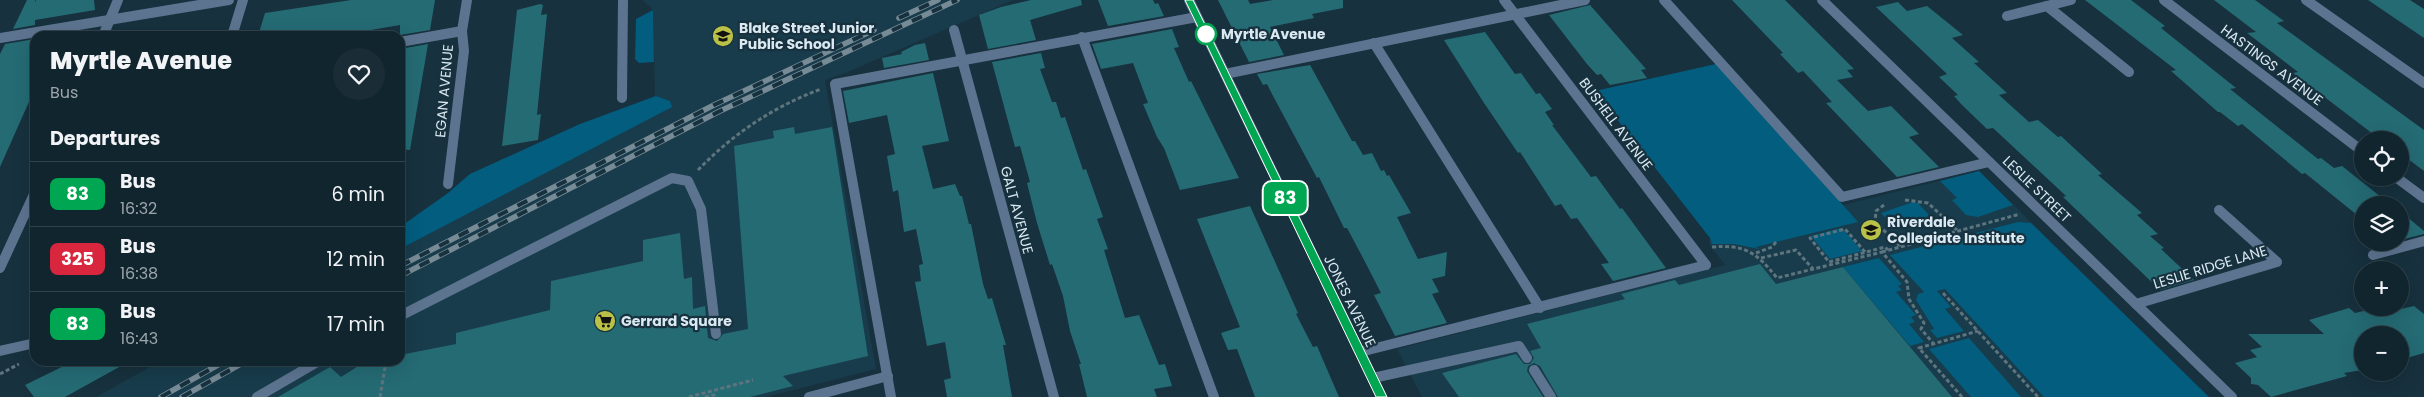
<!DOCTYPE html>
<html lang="en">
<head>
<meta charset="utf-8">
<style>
  body { margin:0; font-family:Poppins,sans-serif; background:#1a2d36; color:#f1f3f6; height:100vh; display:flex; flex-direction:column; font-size:19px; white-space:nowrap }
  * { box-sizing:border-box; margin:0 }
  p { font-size:16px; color:#9ca5aa }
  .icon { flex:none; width:28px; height:28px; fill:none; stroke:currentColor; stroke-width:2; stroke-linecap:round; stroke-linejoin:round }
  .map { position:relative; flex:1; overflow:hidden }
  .details { position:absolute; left:30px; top:31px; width:375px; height:335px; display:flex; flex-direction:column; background:#11252e; border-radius:15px; box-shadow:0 5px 20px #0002,0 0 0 1px #30424a }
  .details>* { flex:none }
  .badge { padding:0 10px; border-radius:8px; font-size:18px; line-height:32px }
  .tools { position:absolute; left:2354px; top:131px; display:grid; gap:10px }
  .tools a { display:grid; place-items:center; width:55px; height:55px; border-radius:50%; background:#11252e; box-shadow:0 5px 20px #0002,0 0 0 1px #30424a; font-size:25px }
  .map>.badge { position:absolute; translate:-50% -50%; box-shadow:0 0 0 2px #fff }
  h2 { padding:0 20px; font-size:19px; line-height:45px }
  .round { display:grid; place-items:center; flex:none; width:52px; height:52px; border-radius:26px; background:#1a2d36 }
  .head { display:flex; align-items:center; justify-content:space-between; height:85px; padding:0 20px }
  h1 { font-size:24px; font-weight:800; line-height:38px }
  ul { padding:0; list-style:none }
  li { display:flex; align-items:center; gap:15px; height:65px; padding:0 20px; border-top:1px solid #30424a }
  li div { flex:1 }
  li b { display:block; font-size:19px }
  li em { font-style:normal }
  li .badge { min-width:55px; font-weight:700; text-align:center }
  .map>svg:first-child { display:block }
</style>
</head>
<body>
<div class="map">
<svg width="2424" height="397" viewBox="0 0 2424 397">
  <rect width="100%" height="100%" fill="#17313e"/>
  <g fill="#183c4b">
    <polygon points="643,0 1013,0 848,72 825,80 876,369 766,397 96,397 161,361 400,361 400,227 448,193 470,174 580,124 655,96 653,10"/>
    <polygon points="1716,64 1843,205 1979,171 2209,397 1422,397 1397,349 1725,265 1709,244 1710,238 1595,91"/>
  </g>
  <g fill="#025d7e">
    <polygon points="653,10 654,62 639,63 635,59 636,19"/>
    <polygon points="1716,64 1843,205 1858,222 1756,247 1759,249 1734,244 1712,244 1710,238 1595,91"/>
    <polygon points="656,96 670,101 672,107 400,249 400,227 448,193 470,174 580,124"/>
    <polygon points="1979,171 2013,205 1978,217 1966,215 1952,200 1957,198 1940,181"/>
    <polygon points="1913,202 1918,203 1931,217 1907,225 1905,224 1894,227 1881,213"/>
    <polygon points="2018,222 2031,223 2209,397 2044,397 1945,289 1937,291 1951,307 1945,309 1964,331 1937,338 1930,330 1934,329 1916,300 1918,294 1924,292 1890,255"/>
    <polygon points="1842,228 1862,251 1830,259 1811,236"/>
    <polygon points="1879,258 1902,284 1898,286 1902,290 1896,292 1916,315 1911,317 1915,322 1909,324 1924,342 1910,346 1843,267"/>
    <polygon points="1969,338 2021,397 1971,397 1929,349"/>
  </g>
  <g fill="#256b74">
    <polygon points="27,0 35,0 35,2 36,0 94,0 95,10 35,20 35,25 13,29"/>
    <polygon points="351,0 435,0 430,30 400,35 400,25 336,36 293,36 295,31 258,36 265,13"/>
    <polygon points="1031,0 1081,0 1082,5 1030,20 1036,40 988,49 979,15 1001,7"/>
    <polygon points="1098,0 1153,0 1155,4 1158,3 1164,16 1108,26"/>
    <polygon points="1218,0 1248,0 1250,4 1273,0 1343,0 1343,8 1312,14 1314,18 1270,27 1284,55 1249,62"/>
    <polygon points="1732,0 1785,0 1854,69 1847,70 1853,77 1837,80 1868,111 1891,106 1919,134 1909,137 1939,167 1897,177 1826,103 1832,102 1803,71 1798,73 1780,54 1783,53"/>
    <polygon points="2085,0 2131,0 2165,26 2161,28 2236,88 2230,89 2318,159 2321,158 2334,168 2342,166 2391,205 2362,205 2362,219 2305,173 2302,174 2242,124 2238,126 2220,112 2218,112 2171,71 2176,70"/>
    <polygon points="2214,0 2255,0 2284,21 2277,23 2424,130 2424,171 2400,153 2400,140 2382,140 2373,134 2293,73 2298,72 2247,33 2256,32"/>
    <polygon points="2368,0 2410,0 2424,9 2424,38"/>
    <polygon points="1898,2 1907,11 1927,6 1963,35 1952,38 1979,62 1974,63 2007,93 1999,95 2029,122 2038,120 2058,137 2061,136 2102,174 2098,175 2142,213 2137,215 2158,234 2150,236 2164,248 2161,249 2194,280 2160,290 2063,197 2066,196 1993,128 1987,129 1961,104 1954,96 1958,95 1939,77 1947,74 1876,7"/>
    <polygon points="540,4 543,5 541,15 547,14 537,115 541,114 538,140 502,146 517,10"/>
    <polygon points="1590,5 1646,69 1641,70 1647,78 1610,85 1601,74 1597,75 1587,64 1549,15"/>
    <polygon points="1172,29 1179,47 1174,48 1189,82 1191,81 1197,93 1239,178 1180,190 1164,148 1157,137 1143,104 1148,103 1133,63 1101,69 1092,44"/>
    <polygon points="1485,32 1515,74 1521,73 1536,94 1540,93 1552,109 1545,112 1554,125 1552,125 1591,177 1596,176 1620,209 1622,208 1666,268 1613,281 1601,264 1609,263 1577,218 1571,219 1561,204 1555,206 1520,152 1518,153 1484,103 1444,40"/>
    <polygon points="35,39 35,95 32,95 0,167 0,54 5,44"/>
    <polygon points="925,43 929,60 884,68 882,58 902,54 901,52 915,45"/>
    <polygon points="428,44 410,150 400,149 400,49"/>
    <polygon points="1041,53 1045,68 1040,69 1052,102 1056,102 1061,118 1065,117 1083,170 1086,169 1103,217 1097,219 1108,249 1104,250 1125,318 1139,315 1159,365 1165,364 1172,386 1154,389 1157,397 1087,397 1079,364 1081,364 1070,331 1063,296 1052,264 1050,265 1037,223 1027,183 1030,182 1020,146 1015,147 992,62"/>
    <polygon points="1310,65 1352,141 1355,141 1363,155 1372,153 1381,171 1384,170 1387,176 1389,175 1411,213 1397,217 1418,259 1447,252 1445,276 1432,279 1439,292 1432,294 1447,323 1395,336 1374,295 1381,293 1363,258 1347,228 1344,228 1319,177 1317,178 1272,94 1267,84 1263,85 1257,74"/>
    <polygon points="933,73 949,141 922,146 933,189 955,184 960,196 962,196 969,224 971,224 983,284 988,299 992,298 1006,345 1003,345 1012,397 947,397 944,380 951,378 945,342 927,346 915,282 921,281 919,265 923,264 916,229 904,232 898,190 893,192 887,156 895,154 887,115 849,123 843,91"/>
    <polygon points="794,127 795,134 832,127 868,356 783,376 793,386 750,397 278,397 330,367 341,377 363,363 400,361 400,355 456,344 456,333 550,310 551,281 643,261 643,240 680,233 684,279 692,277 693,309 705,306 708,338 717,341 723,334 748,329 734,146 774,138 773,131"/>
    <polygon points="1250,206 1298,313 1296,314 1313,347 1317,346 1339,397 1255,397 1237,349 1228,350 1221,333 1240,327 1197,219"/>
    <polygon points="2400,211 2424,231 2424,234 2400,240"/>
    <polygon points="1760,264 1776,284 1843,267 1952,397 1558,397 1540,366 1534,363 1528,366 1527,371 1543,397 1459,397 1442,373 1516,354 1524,364 1530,364 1534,358 1530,351 1541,348 1527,324 1625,299 1621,294 1675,280 1679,285"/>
    <polygon points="2414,306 2424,314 2424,353 2400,360 2400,335 2362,335 2362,370 2344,373 2347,376 2271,397 2258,385 2251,384 2251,378 2235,363 2257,357 2250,350 2262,347 2248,334 2324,334 2309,320 2349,308 2355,313 2376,308 2384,308 2388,312"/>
    <polygon points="74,361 130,361 65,397 34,397 25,385"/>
  </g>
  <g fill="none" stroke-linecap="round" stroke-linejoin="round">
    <g stroke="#5e747f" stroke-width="3" stroke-dasharray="4 2.5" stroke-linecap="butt">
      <path d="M698,170C734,133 773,107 821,89"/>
      <polyline points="1905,200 1928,203 1957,230"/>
      <polyline points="1884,205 1876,211 1875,222 1900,246"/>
      <path d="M1712,247C1745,244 1757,253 1777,278L1882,252L1907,282L1909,299L1924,323L1921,329L1933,343"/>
      <polyline points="1865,252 1845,229 1810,238 1829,262 1885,247 1888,250"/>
      <polyline points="1882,252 2020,214"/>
      <polyline points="1756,253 1772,247 1776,242"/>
      <polyline points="1761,258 1796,250 1813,269"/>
      <polyline points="1943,293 2038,397"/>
      <polyline points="0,374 19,364"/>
      <polyline points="380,397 386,361"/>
      <polyline points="689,397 753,380"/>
      <polyline points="705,397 714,395 714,397"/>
      <polyline points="1962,397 1919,348 1978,331"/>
    </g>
    <g stroke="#5d7490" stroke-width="10">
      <polyline points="1664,0 1842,197 1989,162"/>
      <polyline points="2306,0 2424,83"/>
      <polyline points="2047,6 2129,72"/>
      <polyline points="2007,16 2071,0"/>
      <polyline points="103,36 118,0"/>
      <polyline points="1082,37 1214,397"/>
      <polyline points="400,42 462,31"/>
      <polyline points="1374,43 1540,308"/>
      <polyline points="1225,74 1585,0"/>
      <polyline points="2373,255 2424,241"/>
      <polyline points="0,268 35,192"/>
      <polyline points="2136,304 2277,262 2219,210"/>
      <polyline points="400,316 672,178 688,181 701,209 716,334"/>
      <polyline points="0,351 35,343"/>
      <polyline points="1360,352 1706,265"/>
      <polyline points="1534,370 1551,397"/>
      <polyline points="1373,378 1519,346 1527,358"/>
      <polyline points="257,397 319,361"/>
      <polyline points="809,397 888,376"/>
      <polyline points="891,397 835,84 1197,17"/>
    </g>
    <g stroke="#5d7490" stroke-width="10">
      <polyline points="1504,0 1706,265"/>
      <polyline points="1822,0 2232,397"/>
      <polyline points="2164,0 2362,151"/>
      <polyline points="954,30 1054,397"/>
      <polyline points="232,36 243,0"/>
      <polyline points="0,38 229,0"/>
      <polyline points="622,98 623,0"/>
      <polyline points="2397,178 2424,198"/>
      <polyline points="448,184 464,51 462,31 467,0"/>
    </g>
    <polyline stroke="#5d7490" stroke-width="10" points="1189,0 1382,397"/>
    <g stroke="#778b96" stroke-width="5.5">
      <g id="rail">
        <polyline points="899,18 938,0"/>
        <polyline points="400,266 714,105 874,30"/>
        <polyline points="400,276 718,112 957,0"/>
        <polyline points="161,397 225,361"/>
        <polyline points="182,397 246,361"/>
      </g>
    </g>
    <use href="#rail" stroke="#17313e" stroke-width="4" stroke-dasharray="11" stroke-linecap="butt"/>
  </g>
  <polygon fill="#00a651" stroke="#fff" points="1185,0 1193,0 1387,397 1376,397"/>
  <defs>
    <g id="school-disc" transform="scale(1.125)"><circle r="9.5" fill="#b9c146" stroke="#17313e"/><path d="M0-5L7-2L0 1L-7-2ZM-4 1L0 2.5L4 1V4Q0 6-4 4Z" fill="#111"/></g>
    <g id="supermarket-disc" transform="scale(1.125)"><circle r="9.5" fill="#b9c146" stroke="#17313e"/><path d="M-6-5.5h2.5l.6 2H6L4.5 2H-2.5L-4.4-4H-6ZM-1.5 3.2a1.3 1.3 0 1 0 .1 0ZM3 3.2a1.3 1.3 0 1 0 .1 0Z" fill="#111"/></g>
  </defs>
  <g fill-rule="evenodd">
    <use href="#school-disc" x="723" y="36"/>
    <use href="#school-disc" x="1871" y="230"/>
    <use href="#supermarket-disc" x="605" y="321"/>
  </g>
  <circle fill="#fff" stroke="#00a651" stroke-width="2.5" cx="1206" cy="34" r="10"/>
  <g text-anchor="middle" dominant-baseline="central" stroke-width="4.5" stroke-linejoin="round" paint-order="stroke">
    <g font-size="14" font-weight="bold" fill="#dae9f1" stroke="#17313e" text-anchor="start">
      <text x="739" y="28">Blake Street Junior<tspan x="739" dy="16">Public School</tspan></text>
      <text x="1887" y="222">Riverdale<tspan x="1887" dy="16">Collegiate Institute</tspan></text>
      <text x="621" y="321">Gerrard Square</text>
    </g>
    <g font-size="14" font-weight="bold" fill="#dae9f1" stroke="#17313e" text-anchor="start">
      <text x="1221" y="34">Myrtle Avenue</text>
    </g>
    <g font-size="14" fill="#dae9f1" stroke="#17313e">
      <text transform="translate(2272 65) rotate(37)">HASTINGS AVENUE</text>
      <text transform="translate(444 91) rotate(-85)">EGAN AVENUE</text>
      <text transform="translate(1616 124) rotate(53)">BUSHELL AVENUE</text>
      <text transform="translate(2037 189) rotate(44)">LESLIE STREET</text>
      <text transform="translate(1017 210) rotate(75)">GALT AVENUE</text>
      <text transform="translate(2210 267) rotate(-17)">LESLIE RIDGE LANE</text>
      <text transform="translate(1350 301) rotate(64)">JONES AVENUE</text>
    </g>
  </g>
</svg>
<div class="tools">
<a><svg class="icon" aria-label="locate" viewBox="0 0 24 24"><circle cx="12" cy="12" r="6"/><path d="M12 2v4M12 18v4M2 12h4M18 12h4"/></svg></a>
<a><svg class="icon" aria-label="layers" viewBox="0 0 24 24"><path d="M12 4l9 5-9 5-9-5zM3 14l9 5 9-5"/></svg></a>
<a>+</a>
<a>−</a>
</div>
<b class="badge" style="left:1285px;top:198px;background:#00a651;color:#fff">83</b>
<section class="details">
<div class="head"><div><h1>Myrtle Avenue</h1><p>Bus</p></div><a class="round"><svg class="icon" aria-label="heart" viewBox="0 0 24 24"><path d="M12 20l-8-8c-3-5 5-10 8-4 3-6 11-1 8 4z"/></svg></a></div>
<h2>Departures</h2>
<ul>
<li><span class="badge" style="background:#00a651;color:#fff">83</span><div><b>Bus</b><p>16:32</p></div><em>6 min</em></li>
<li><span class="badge" style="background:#d7263d;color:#fff">325</span><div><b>Bus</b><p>16:38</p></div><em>12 min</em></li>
<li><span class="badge" style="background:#00a651;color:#fff">83</span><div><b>Bus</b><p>16:43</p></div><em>17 min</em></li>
</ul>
</section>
</div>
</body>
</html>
